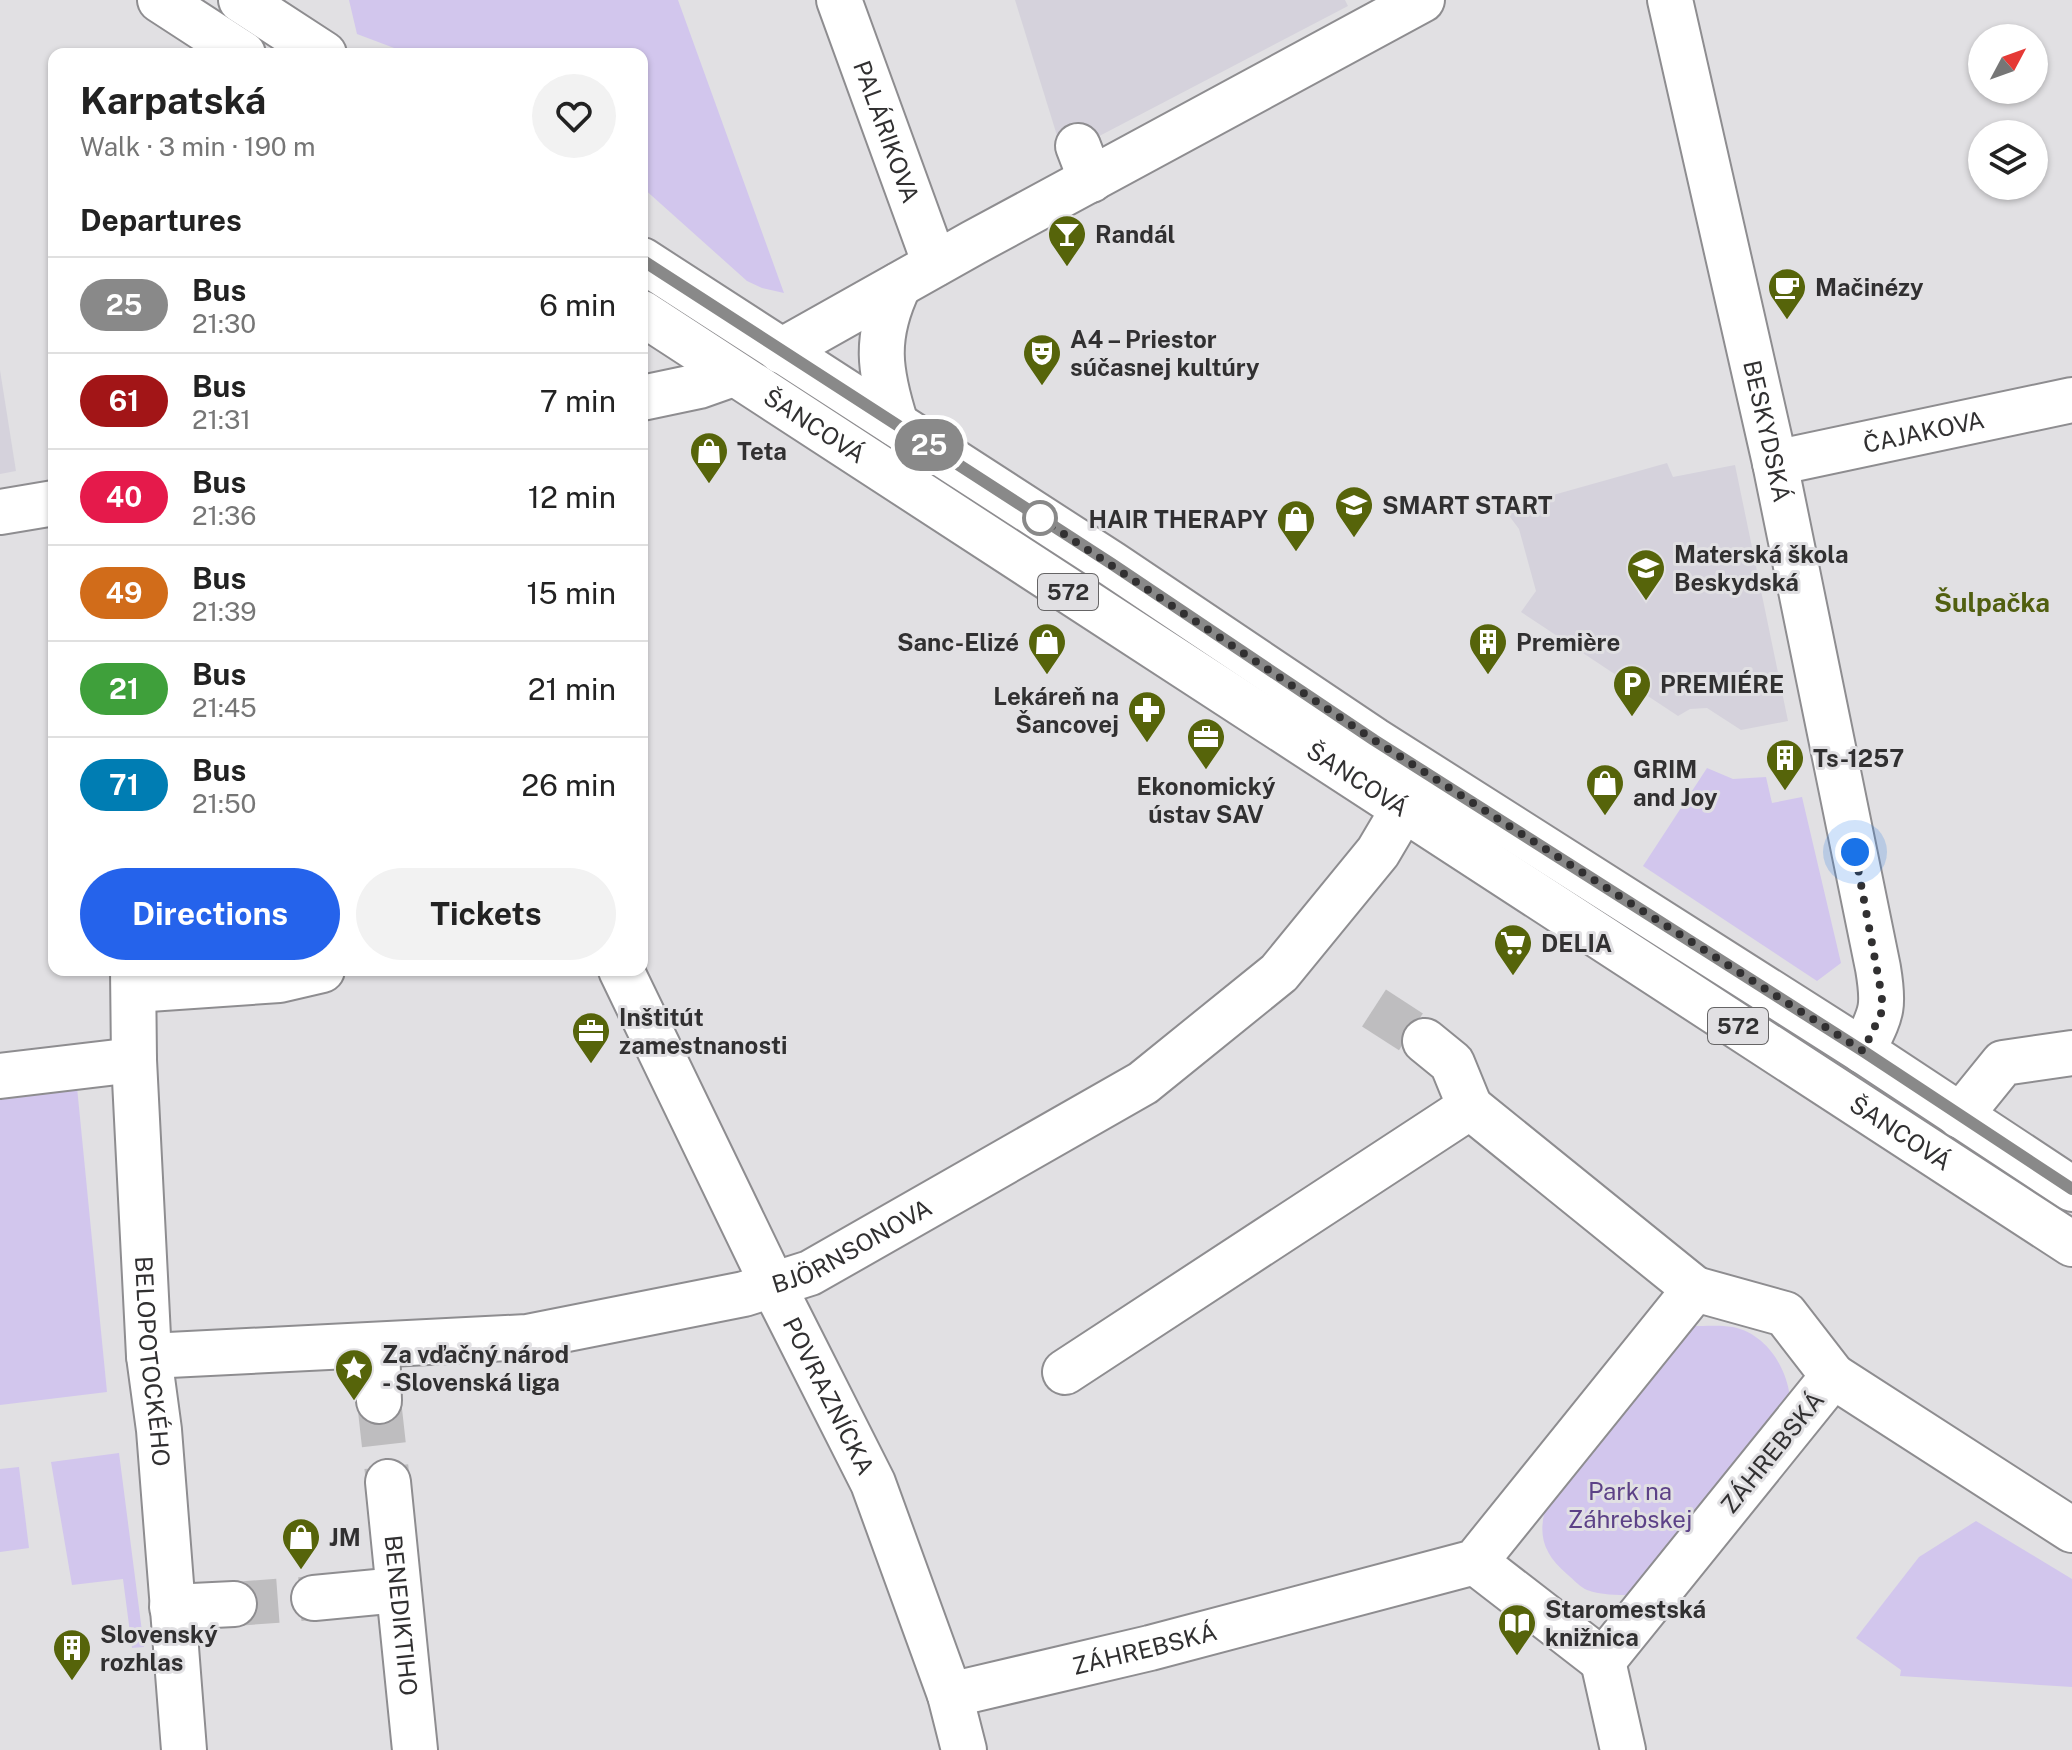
<!DOCTYPE html>
<html lang="en">
<head>
<meta charset="utf-8">
<style>
  body { margin:0; font-family:"Public Sans",sans-serif; background:#f2f2f2; color:#222; height:100vh; display:flex; flex-direction:column; font-size:30px; white-space:nowrap }
  * { box-sizing:border-box; margin:0 }
  p { font-size:26px; color:#767676 }
  .icon { flex:none; width:44px; height:44px; fill:none; stroke:currentColor; stroke-width:2; stroke-linecap:round; stroke-linejoin:round }
  .map { position:relative; flex:1; overflow:hidden }
  .details { position:absolute; left:48px; top:48px; width:600px; height:928px; display:flex; flex-direction:column; background:#fff; border-radius:16px; box-shadow:0 2px 6px #0004 }
  .details>* { flex:none }
  .badge { padding:0 16px; border-radius:26px; font-size:28px; line-height:52px }
  .needle { width:52px; rotate:49deg }
  .fabs { position:absolute; left:1968px; top:24px; display:grid; gap:16px }
  .fabs a { display:grid; place-items:center; width:80px; height:80px; border-radius:50%; background:#fff; box-shadow:0 2px 6px #0004; font-size:40px }
  .you { position:absolute; width:40px; height:40px; margin:-20px; border:6px solid #fff; border-radius:50%; background:#1a73e8; box-shadow:0 0 0 12px #1a73e833 }
  .map>.badge { position:absolute; translate:-50% -50%; box-shadow:0 0 0 4px #fff }
  h2 { padding:0 32px; font-size:30px; line-height:72px }
  .round { display:grid; place-items:center; flex:none; width:84px; height:84px; border-radius:42px; background:#f2f2f2 }
  .summary { display:flex; align-items:center; justify-content:space-between; height:136px; padding:0 32px }
  h1 { font-size:38px; font-weight:700; line-height:60px }
  .primary-button { display:flex; gap:16px; margin-top:auto; padding:16px 32px }
  .primary-button a { flex:1; height:92px; border-radius:48px; background:#2563eb; color:#fff; font-size:32px; font-weight:700; line-height:92px; text-align:center }
  .primary-button a+a { background:#f2f2f2; color:#222 }
  ul { padding:0; list-style:none }
  li { display:flex; align-items:center; gap:24px; height:96px; padding:0 32px; border-top:2px solid #e0e0e0 }
  li div { flex:1 }
  li b { display:block; font-size:30px }
  li em { font-style:normal }
  li .badge { min-width:88px; font-weight:700; text-align:center }
  .map>svg:first-child { display:block }
</style>
</head>
<body>
<div class="map">
<svg width="2072" height="1750" viewBox="0 0 2072 1750">
  <rect width="100%" height="100%" fill="#e1e0e3"/>
  <g fill="#d5d2dc">
    <polygon points="1015,0 1345,0 1348,6 1063,155"/>
    <polygon points="0,370 16,471 0,474"/>
    <polygon points="1667,463 1673,477 1735,465 1788,721 1741,730 1707,708 1690,709 1678,716 1521,612 1536,591 1519,529 1504,509"/>
  </g>
  <g fill="#d2c6ed">
    <polygon points="349,0 678,0 784,293 762,288 747,281 642,187 642,54 410,54 357,34"/>
    <polygon points="1707,768 1733,779 1766,777 1772,803 1802,797 1841,963 1817,981 1643,866"/>
    <polygon points="77,1087 107,1392 0,1405 0,1097"/>
    <path d="M1694,1326C1706,1326 1721,1325 1733,1327C1766,1334 1786,1366 1790,1397L1631,1595C1617,1595 1601,1595 1587,1590C1580,1587 1574,1580 1568,1575C1540,1551 1537,1531 1549,1497L1678,1334Z"/>
    <polygon points="119,1453 144,1647 132,1648 123,1579 72,1585 51,1462"/>
    <polygon points="19,1467 29,1548 0,1552 0,1469"/>
    <polygon points="1976,1521 2072,1579 2072,1687 1900,1676 1901,1670 1856,1638 1919,1557"/>
  </g>
  <g fill="none" stroke-linecap="round" stroke-linejoin="round">
    <g stroke="#bebdbf" stroke-width="44" stroke-dasharray="44 22" stroke-linecap="butt">
      <polyline points="1374,1008 1425,1041"/>
      <polyline points="379,1401 388,1482"/>
      <polyline points="234,1604 314,1598"/>
    </g>
    <g stroke="#8e8d90" stroke-width="48">
      <g id="minor">
        <path id="s1" d="M839,0L935,264"/>
        <path id="s2" d="M1670,0L1775,463L1878,968C1885,1010 1881,1013 1863,1051"/>
        <polyline points="1078,146 1091,180"/>
        <polyline points="781,351 973,243 1422,0"/>
        <polyline points="642,398 699,386 733,374"/>
        <path d="M896,424C879,371 874,337 899,285"/>
        <path id="s3" d="M1775,463L2072,400"/>
        <polyline points="0,512 54,503"/>
        <path id="s4" d="M133,970L134,1060L149,1356L159,1430L184,1750"/>
        <path id="s5" d="M621,970L773,1285L873,1483L950,1695L964,1750"/>
        <polyline points="134,990 279,980 322,970"/>
        <polyline points="1425,1041 1452,1063 1470,1107"/>
        <polyline points="0,1076 134,1060"/>
        <polyline points="1960,1116 2003,1063 2072,1053"/>
        <polyline points="377,1345 379,1401"/>
        <path id="s6" d="M149,1356L527,1337L744,1294L810,1273L1143,1083L1279,973L1378,852L1404,808"/>
        <polyline points="1065,1372 1470,1107 1695,1289"/>
        <polyline points="1833,1376 2072,1530"/>
        <path id="s7" d="M388,1482L415,1750"/>
        <polyline points="1475,1562 1603,1661"/>
        <polyline points="314,1598 398,1590"/>
        <polyline points="172,1607 234,1604"/>
        <polyline points="1603,1661 1623,1750"/>
        <path id="s8" d="M950,1695L1150,1648L1475,1562L1695,1289L1785,1314L1833,1376L1603,1661"/>
      </g>
    </g>
    <g stroke="#8e8d90" stroke-width="48">
      <g id="major">
        <polyline points="160,0 243,54"/>
        <polyline points="241,0 324,54"/>
        <polyline points="642,260 1112,564 1374,740 1863,1051 2072,1189"/>
        <path id="s9" d="M642,313L2072,1244"/>
      </g>
    </g>
    <use href="#minor" stroke="#fff" stroke-width="44"/>
    <use href="#major" stroke="#fff" stroke-width="44"/>
  </g>
  <g fill="none" stroke-linecap="round" stroke-linejoin="round">
    <g stroke="#fff" stroke-width="18">
      <polyline id="line" points="642,260 1112,564 1374,740 1863,1051 2072,1189"/>
    </g>
    <use href="#line" stroke="#898989" stroke-width="12"/>
    <polyline stroke="#313031" stroke-width="8" stroke-dasharray="0 14.4" points="1040,518 1374,740 1863,1051 1881,1014 1882,997 1855,852"/>
  </g>
  <defs>
    <g id="bar-pin" transform="scale(2)"><path d="M0 17L-7.5 6A9.5 9.5 0 1 1 7.5 6Z" fill="#56640a" stroke="#e1e0e3"/><path d="M-6-5H6L.8 .8V4.5H3.5V6h-7V4.5H-.8V.8Z" fill="#fff"/></g>
    <g id="cafe-pin" transform="scale(2)"><path d="M0 17L-7.5 6A9.5 9.5 0 1 1 7.5 6Z" fill="#56640a" stroke="#e1e0e3"/><path d="M-5.5-4.5H6V0H3Q3 3.5 0 3.5H-2.5Q-5.5 3.5-5.5 0ZM3-3.2v2h1.7v-2ZM-6 4.5H4V6H-6Z" fill="#fff"/></g>
    <g id="theatre-pin" transform="scale(2)"><path d="M0 17L-7.5 6A9.5 9.5 0 1 1 7.5 6Z" fill="#56640a" stroke="#e1e0e3"/><path d="M-5-5.5Q0-4 5-5.5V0Q5 5 0 6Q-5 5-5 0ZM-3.3-2.5H-1v1.5H-3.3ZM1-2.5H3.3v1.5H1ZM-2.8 1Q0 5.5 2.8 1Z" fill="#fff"/></g>
    <g id="shop-pin" transform="scale(2)"><path d="M0 17L-7.5 6A9.5 9.5 0 1 1 7.5 6Z" fill="#56640a" stroke="#e1e0e3"/><path d="M-5-2.5h2.3a2.7 3.5 0 0 1 5.4 0H5L5.5 6h-11ZM-1.5-2.5h3a1.5 2.3 0 0 0-3 0Z" fill="#fff"/></g>
    <g id="school-pin" transform="scale(2)"><path d="M0 17L-7.5 6A9.5 9.5 0 1 1 7.5 6Z" fill="#56640a" stroke="#e1e0e3"/><path d="M0-5L7-2L0 1L-7-2ZM-4 1L0 2.5L4 1V4Q0 6-4 4Z" fill="#fff"/></g>
    <g id="building-pin" transform="scale(2)"><path d="M0 17L-7.5 6A9.5 9.5 0 1 1 7.5 6Z" fill="#56640a" stroke="#e1e0e3"/><path d="M-4-6H4V6H1V3H-1V6H-4ZM-2.5-4.3h1.7v1.8h-1.7ZM.8-4.3h1.7v1.8H.8ZM-2.5-1h1.7V.8h-1.7ZM.8-1h1.7V.8H.8Z" fill="#fff"/></g>
    <g id="parking-pin" transform="scale(2)"><path d="M0 17L-7.5 6A9.5 9.5 0 1 1 7.5 6Z" fill="#56640a" stroke="#e1e0e3"/><path d="M-3.5-5.5H1a3.5 3.5 0 0 1 0 7H-1V5.5H-3.5ZM-1-3.4V-.6H.8a1.4 1.4 0 0 0 0-2.8Z" fill="#fff"/></g>
    <g id="pharmacy-pin" transform="scale(2)"><path d="M0 17L-7.5 6A9.5 9.5 0 1 1 7.5 6Z" fill="#56640a" stroke="#e1e0e3"/><path d="M-2-6h4v4h4v4h-4v4h-4v-4h-4v-4h4Z" fill="#fff"/></g>
    <g id="office-pin" transform="scale(2)"><path d="M0 17L-7.5 6A9.5 9.5 0 1 1 7.5 6Z" fill="#56640a" stroke="#e1e0e3"/><path d="M-6-3h4V-5.5h4V-3h4V5H-6ZM-1-4.5V-3h2v-1.5ZM-6 0V1H6V0Z" fill="#fff"/></g>
    <g id="supermarket-pin" transform="scale(2)"><path d="M0 17L-7.5 6A9.5 9.5 0 1 1 7.5 6Z" fill="#56640a" stroke="#e1e0e3"/><path d="M-6-5.5h2.5l.6 2H6L4.5 2H-2.5L-4.4-4H-6ZM-1.5 3.2a1.3 1.3 0 1 0 .1 0ZM3 3.2a1.3 1.3 0 1 0 .1 0Z" fill="#fff"/></g>
    <g id="sight-pin" transform="scale(2)"><path d="M0 17L-7.5 6A9.5 9.5 0 1 1 7.5 6Z" fill="#56640a" stroke="#e1e0e3"/><path d="M0-6L1.8-2.2L6-1.7L2.9 1.2L3.7 5.4L0 3.3L-3.7 5.4L-2.9 1.2L-6-1.7L-1.8-2.2Z" fill="#fff"/></g>
    <g id="library-pin" transform="scale(2)"><path d="M0 17L-7.5 6A9.5 9.5 0 1 1 7.5 6Z" fill="#56640a" stroke="#e1e0e3"/><path d="M-6-4Q-3-5.5-.7-3.5V5Q-3 3-6 4ZM6-4Q3-5.5 .7-3.5V5Q3 3 6 4Z" fill="#fff"/></g>
  </defs>
  <g fill-rule="evenodd">
    <use href="#bar-pin" x="1067" y="234"/>
    <use href="#cafe-pin" x="1787" y="287"/>
    <use href="#theatre-pin" x="1042" y="353"/>
    <use href="#shop-pin" x="709" y="451"/>
    <use href="#school-pin" x="1354" y="505"/>
    <use href="#shop-pin" x="1296" y="519"/>
    <use href="#school-pin" x="1646" y="568"/>
    <use href="#shop-pin" x="1047" y="642"/>
    <use href="#building-pin" x="1488" y="642"/>
    <use href="#parking-pin" x="1632" y="684"/>
    <use href="#pharmacy-pin" x="1147" y="710"/>
    <use href="#office-pin" x="1206" y="737"/>
    <use href="#building-pin" x="1785" y="758"/>
    <use href="#shop-pin" x="1605" y="783"/>
    <use href="#supermarket-pin" x="1513" y="943"/>
    <use href="#office-pin" x="591" y="1031"/>
    <use href="#sight-pin" x="354" y="1368"/>
    <use href="#shop-pin" x="301" y="1537"/>
    <use href="#library-pin" x="1517" y="1623"/>
    <use href="#building-pin" x="72" y="1648"/>
  </g>
  <circle fill="#fff" stroke="#898989" stroke-width="4" cx="1040" cy="518" r="16"/>
  <g text-anchor="middle" dominant-baseline="central" stroke-width="6" stroke-linejoin="round" paint-order="stroke">
    <g fill="#e1e0e3" stroke="#666566" stroke-width="2">
      <rect x="1038" y="574" width="60" height="36" rx="6"/>
      <rect x="1708" y="1008" width="60" height="36" rx="6"/>
    </g>
    <g font-size="22" font-weight="bold" fill="#313031">
      <text x="1068" y="592">572</text>
      <text x="1738" y="1026">572</text>
    </g>
    <g font-size="24" fill="#313031" stroke="#e1e0e3">
      <text stroke="none"><textPath href="#s1" startOffset="140">PALÁRIKOVA</textPath></text>
      <text stroke="none"><textPath href="#s9" startOffset="206">ŠANCOVÁ</textPath></text>
      <text stroke="none"><textPath href="#s3" startOffset="152">ČAJAKOVA</textPath></text>
      <text stroke="none"><textPath href="#s2" startOffset="442">BESKYDSKÁ</textPath></text>
      <text stroke="none"><textPath href="#s9" startOffset="854">ŠANCOVÁ</textPath></text>
      <text stroke="none"><textPath href="#s9" startOffset="1502">ŠANCOVÁ</textPath></text>
      <text stroke="none"><textPath href="#s6" startOffset="718">BJÖRNSONOVA</textPath></text>
      <text stroke="none"><textPath href="#s4" startOffset="392">BELOPOTOCKÉHO</textPath></text>
      <text stroke="none"><textPath href="#s5" startOffset="474">POVRAZNÍCKA</textPath></text>
      <text transform="translate(1772 1452) rotate(-51)">ZÁHREBSKÁ</text>
      <text stroke="none"><textPath href="#s7" startOffset="134">BENEDIKTIHO</textPath></text>
      <text stroke="none"><textPath href="#s8" startOffset="200">ZÁHREBSKÁ</textPath></text>
    </g>
    <g font-size="24" font-weight="bold" fill="#313031" stroke="#e1e0e3" text-anchor="start">
      <text x="1095" y="234">Randál</text>
      <text x="1815" y="287">Mačinézy</text>
      <text x="1070" y="339">A4 – Priestor<tspan x="1070" dy="28">súčasnej kultúry</tspan></text>
      <text x="737" y="451">Teta</text>
      <text x="1382" y="505">SMART START</text>
      <text x="1268" y="519" text-anchor="end">HAIR THERAPY</text>
      <text x="1674" y="554">Materská škola<tspan x="1674" dy="28">Beskydská</tspan></text>
      <text x="1019" y="642" text-anchor="end">Sanc-Elizé</text>
      <text x="1516" y="642">Premiѐre</text>
      <text x="1660" y="684">PREMIÉRE</text>
      <text x="1119" y="696" text-anchor="end">Lekáreň na<tspan x="1119" dy="28">Šancovej</tspan></text>
      <text x="1813" y="758">Ts-1257</text>
      <text x="1633" y="769">GRIM<tspan x="1633" dy="28">and Joy</tspan></text>
      <text x="1206" y="786" text-anchor="middle">Ekonomický<tspan x="1206" dy="28">ústav SAV</tspan></text>
      <text x="1541" y="943">DELIA</text>
      <text x="619" y="1017">Inštitút<tspan x="619" dy="28">zamestnanosti</tspan></text>
      <text x="382" y="1354">Za vďačný národ<tspan x="382" dy="28">- Slovenská liga</tspan></text>
      <text x="329" y="1537">JM</text>
      <text x="1545" y="1609">Staromestská<tspan x="1545" dy="28">knižnica</tspan></text>
      <text x="100" y="1634">Slovenský<tspan x="100" dy="28">rozhlas</tspan></text>
    </g>
    <g font-size="24" fill="#5c4187" stroke="#e1e0e3">
      <text x="1630" y="1491">Park na<tspan x="1630" dy="28">Záhrebskej</tspan></text>
    </g>
    <g font-size="26" font-weight="bold" fill="#515f10" stroke="#e1e0e3">
      <text x="1992" y="602">Šulpačka</text>
    </g>
  </g>
</svg>
<div class="fabs">
<a><svg class="needle" viewBox="-14 -14 28 28"><path d="M0-13l5 13h-10z" fill="#e53935"/><path d="M0 13l5-13h-10z" fill="#767676"/></svg></a>
<a><svg class="icon" aria-label="layers" viewBox="0 0 24 24"><path d="M12 4l9 5-9 5-9-5zM3 14l9 5 9-5"/></svg></a>
</div>
<div class="you" style="left:1855px;top:852px"></div>
<b class="badge" style="left:929px;top:445px;background:#898989;color:#fff">25</b>
<section class="details">
<div class="summary"><div><h1>Karpatská</h1><p>Walk · 3 min · 190 m</p></div><a class="round"><svg class="icon" aria-label="heart" viewBox="0 0 24 24"><path d="M12 20l-8-8c-3-5 5-10 8-4 3-6 11-1 8 4z"/></svg></a></div>
<h2>Departures</h2>
<ul>
<li><span class="badge" style="background:#898989;color:#fff">25</span><div><b>Bus</b><p>21:30</p></div><em>6 min</em></li>
<li><span class="badge" style="background:#a21517;color:#fff">61</span><div><b>Bus</b><p>21:31</p></div><em>7 min</em></li>
<li><span class="badge" style="background:#e51a4b;color:#fff">40</span><div><b>Bus</b><p>21:36</p></div><em>12 min</em></li>
<li><span class="badge" style="background:#d16c1a;color:#fff">49</span><div><b>Bus</b><p>21:39</p></div><em>15 min</em></li>
<li><span class="badge" style="background:#3fa03b;color:#fff">21</span><div><b>Bus</b><p>21:45</p></div><em>21 min</em></li>
<li><span class="badge" style="background:#007db3;color:#fff">71</span><div><b>Bus</b><p>21:50</p></div><em>26 min</em></li>
</ul>
<div class="primary-button"><a>Directions</a><a>Tickets</a></div>
</section>
</div>
</body>
</html>
